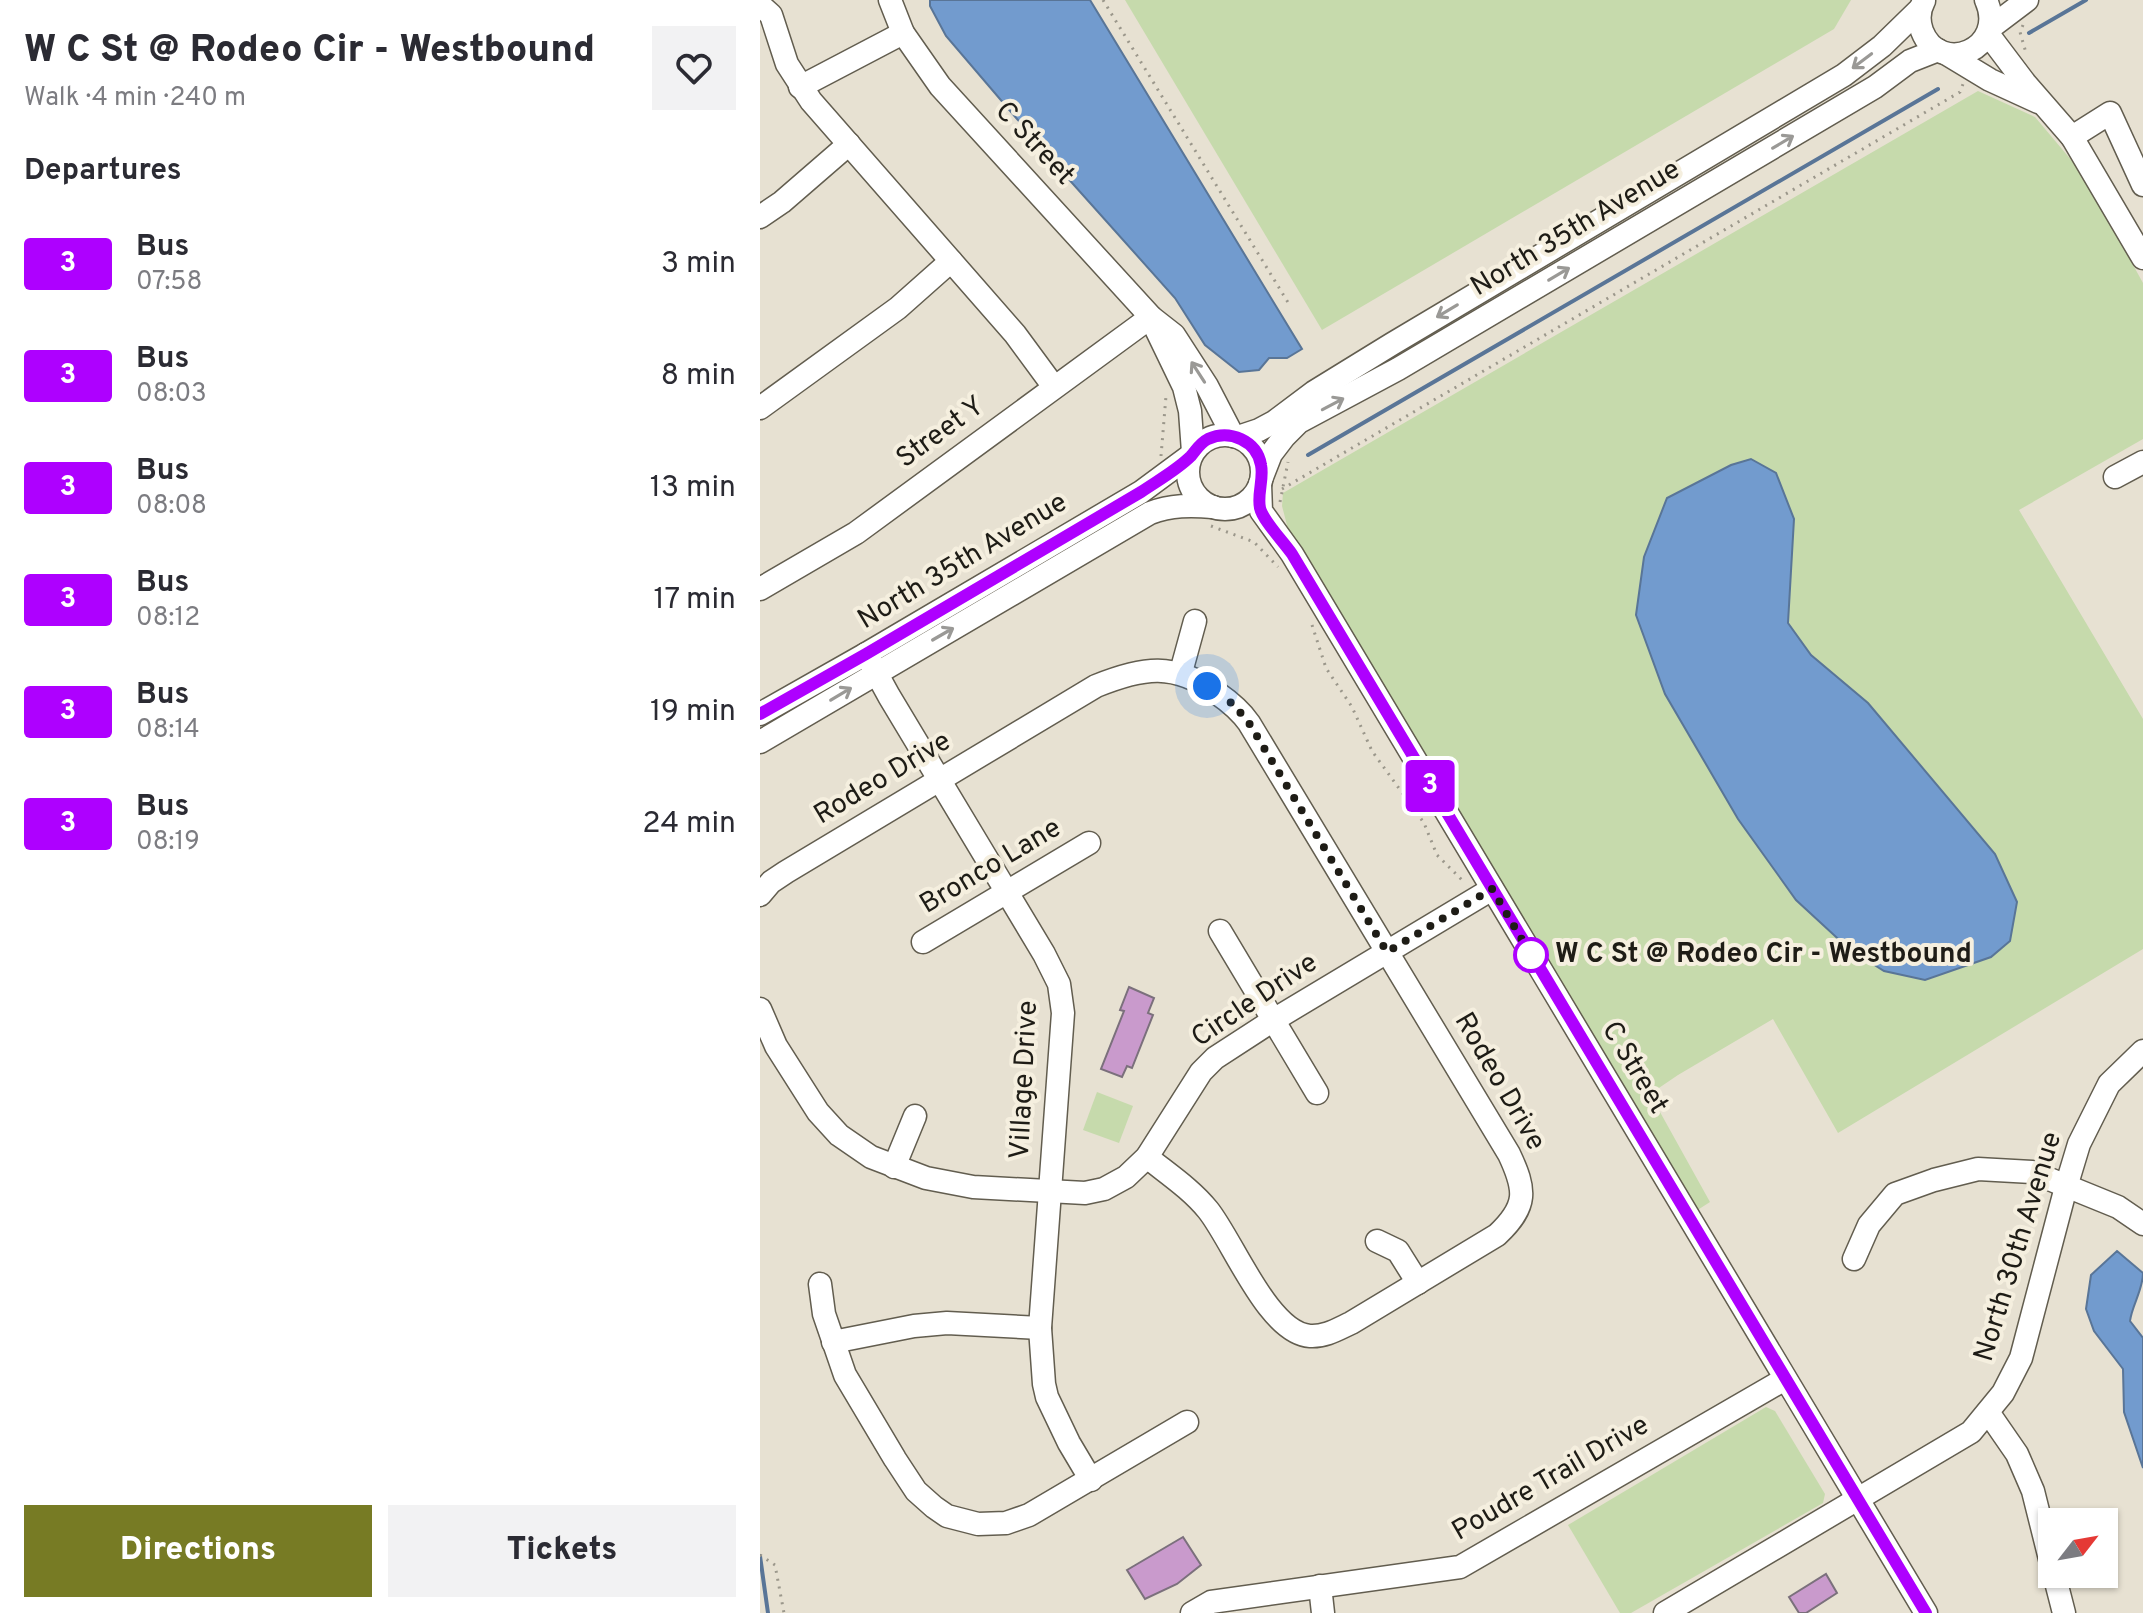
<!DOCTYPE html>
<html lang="en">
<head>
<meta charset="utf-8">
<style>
  body { margin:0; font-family:Overpass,sans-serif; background:#f2f2f3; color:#2b2b33; height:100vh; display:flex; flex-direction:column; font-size:30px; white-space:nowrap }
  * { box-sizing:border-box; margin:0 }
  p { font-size:26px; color:#7c7c81 }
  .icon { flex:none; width:44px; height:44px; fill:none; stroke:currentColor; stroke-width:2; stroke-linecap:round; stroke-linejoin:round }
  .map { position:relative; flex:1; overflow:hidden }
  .drawer { display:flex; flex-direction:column; background:#fff; width:760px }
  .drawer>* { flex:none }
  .badge { padding:0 16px; border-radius:6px; font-size:28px; line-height:52px }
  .needle { width:52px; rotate:59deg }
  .tools { position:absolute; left:1278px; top:1508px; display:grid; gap:16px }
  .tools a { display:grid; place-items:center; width:80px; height:80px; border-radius:0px; background:#fff; box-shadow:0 2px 6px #0004; font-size:40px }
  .you { position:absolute; width:40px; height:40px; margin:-20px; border:6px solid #fff; border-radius:50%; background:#1a73e8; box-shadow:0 0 0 12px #1a73e833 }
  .map>.badge { position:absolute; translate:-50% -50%; box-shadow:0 0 0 4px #fff }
  h2 { padding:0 24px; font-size:30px; line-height:72px }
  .round { display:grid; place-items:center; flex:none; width:84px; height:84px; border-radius:0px; background:#f2f2f3 }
  .overview { display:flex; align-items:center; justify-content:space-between; height:136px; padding:0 24px }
  h1 { font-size:38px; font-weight:800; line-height:60px }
  .action { display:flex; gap:16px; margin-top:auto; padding:16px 24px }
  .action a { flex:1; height:92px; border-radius:0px; background:#777b24; color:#fff; font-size:32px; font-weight:800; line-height:92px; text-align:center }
  .action a+a { background:#f2f2f3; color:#2b2b33 }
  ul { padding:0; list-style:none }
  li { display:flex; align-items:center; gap:24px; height:112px; padding:0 24px }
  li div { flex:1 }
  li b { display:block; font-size:30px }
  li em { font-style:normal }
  li .badge { min-width:88px; font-weight:700; text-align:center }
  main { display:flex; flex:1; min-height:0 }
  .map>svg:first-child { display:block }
</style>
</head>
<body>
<main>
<section class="drawer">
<div class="overview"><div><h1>W C St @ Rodeo Cir - Westbound</h1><p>Walk · 4 min · 240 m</p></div><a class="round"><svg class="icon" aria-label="heart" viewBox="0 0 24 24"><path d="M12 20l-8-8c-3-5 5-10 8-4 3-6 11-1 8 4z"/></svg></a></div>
<h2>Departures</h2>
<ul>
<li><span class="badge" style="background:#ae00ff;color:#fff">3</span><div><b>Bus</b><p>07:58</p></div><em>3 min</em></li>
<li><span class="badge" style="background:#ae00ff;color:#fff">3</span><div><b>Bus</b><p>08:03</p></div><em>8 min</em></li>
<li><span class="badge" style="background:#ae00ff;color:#fff">3</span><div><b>Bus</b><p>08:08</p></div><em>13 min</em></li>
<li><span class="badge" style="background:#ae00ff;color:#fff">3</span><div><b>Bus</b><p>08:12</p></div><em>17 min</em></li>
<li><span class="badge" style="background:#ae00ff;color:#fff">3</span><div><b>Bus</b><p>08:14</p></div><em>19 min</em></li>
<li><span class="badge" style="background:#ae00ff;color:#fff">3</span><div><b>Bus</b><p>08:19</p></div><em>24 min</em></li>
</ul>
<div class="action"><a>Directions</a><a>Tickets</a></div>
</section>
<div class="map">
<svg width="1383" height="1613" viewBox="0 0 1383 1613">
  <rect width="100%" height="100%" fill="#e7e1d2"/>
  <g fill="#c6daac" fill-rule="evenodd">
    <polygon points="365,0 1091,0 1074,29 562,330"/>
    <path d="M1218,91L1275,117L1323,174L1383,283V439L1259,510L1383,719V949L1078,1133L1013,1019L918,1075L890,1094L950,1202L936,1211L728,858L723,860L528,529L522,506L523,493ZM971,465L1034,519L1028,623L1051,655L1108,703L1235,854L1231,957L1165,980L884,557L907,498Z"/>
    <polygon points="337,1092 373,1106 359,1143 323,1130"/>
    <polygon points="1006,1407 1015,1411 1065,1494 1063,1503 871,1613 860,1613 808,1525"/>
  </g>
  <g fill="#729bce" stroke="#597597" stroke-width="2">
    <polygon points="170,0 330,0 542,349 527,358 509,358 499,370 479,372 445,345 415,298 305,175 186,36 170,6"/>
    <polygon points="991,459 1016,473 1034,519 1028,623 1051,655 1108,703 1235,854 1257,902 1250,941 1231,957 1165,980 1124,971 1088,948 1036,900 978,819 905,694 876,615 884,557 907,498 971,465"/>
    <path d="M1357,1251L1383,1273C1383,1290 1372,1305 1370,1321L1383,1338V1468L1364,1412L1363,1369L1334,1331L1326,1309L1331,1275Z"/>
  </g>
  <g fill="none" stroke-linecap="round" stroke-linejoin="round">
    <g stroke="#597597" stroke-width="4">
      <polyline points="1269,33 1326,0"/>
      <polyline points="548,455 1178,89"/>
      <polyline points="0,1556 8,1613"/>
    </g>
  </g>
  <g fill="#c99acc" stroke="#7b707c" stroke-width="2">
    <polygon points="369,987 394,998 388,1013 393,1015 372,1068 367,1066 362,1077 341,1069 364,1011 360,1010"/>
    <polygon points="423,1537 441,1565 417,1584 385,1599 367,1570"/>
    <polygon points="1066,1574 1077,1593 1046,1613 1039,1613 1029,1597"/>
  </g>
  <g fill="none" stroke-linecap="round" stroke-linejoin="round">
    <g stroke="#625d4f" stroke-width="25">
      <g id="minor">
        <polyline points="130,0 143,33 180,86 391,317 414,335 447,386 473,436"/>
        <path d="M1164,1C1159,10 1158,20 1162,31C1180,77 1248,49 1226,0"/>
        <polyline points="0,5 11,15 27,64 51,101 255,334 294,387"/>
        <polyline points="1230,28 1267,0"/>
        <polyline points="1228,34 1265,83 1312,137 1383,258"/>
        <polyline points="1187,54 1230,80 1278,102"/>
        <polyline points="40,87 143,33"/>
        <polyline points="1312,137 1350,113 1383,185"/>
        <polyline points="0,217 22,202 89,144"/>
        <polyline points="396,329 424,387 430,411 433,452"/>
        <polyline points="0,408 138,308 191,261"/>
        <circle cx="465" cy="472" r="37"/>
        <polyline points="478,437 499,430 514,422 554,392 632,344 1084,75 1122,46 1160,9"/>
        <polyline points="502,477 511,454 524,437 539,422 638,369 1115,87 1150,61 1178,50"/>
        <polyline points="1355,477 1383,462"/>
        <polyline points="500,484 501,511 532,554 1166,1613"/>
        <polyline points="0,589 96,533 391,317"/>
        <polyline points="106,654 129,696 284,954 299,984 303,1013 280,1328 284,1384 287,1397 309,1443 331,1480"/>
        <polyline points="421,672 435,621"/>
        <polyline points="0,714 106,654 381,492 431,455"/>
        <path d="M0,742L390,513C411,505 431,505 453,507"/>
        <path d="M0,895L11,882L26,872L336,686C383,667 414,662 457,693C470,702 480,710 489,723L749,1154C766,1190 768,1206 737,1235L591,1323C578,1329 565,1337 550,1336C508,1333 473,1241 448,1210C431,1189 408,1174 387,1157"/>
        <polyline points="460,931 557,1093"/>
        <polyline points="163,942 329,843"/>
        <polyline points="0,1009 16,1046 58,1112 79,1135 111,1157 166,1178 213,1187 325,1193 344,1189 366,1177 387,1157 441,1072 455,1058 512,1021 732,889"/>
        <polyline points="134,1167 155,1116"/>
        <polyline points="617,1241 638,1251 658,1283"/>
        <polyline points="1094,1259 1109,1225 1135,1194 1174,1180 1218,1169 1272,1172 1358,1207 1383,1224"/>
        <polyline points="60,1284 64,1314 85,1375 135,1459 156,1491 174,1507 187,1516 218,1524 246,1523 269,1515 427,1422"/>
        <polyline points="73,1342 154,1326 187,1323 280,1328"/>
        <polyline points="1228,1412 1257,1454 1273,1491 1292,1567"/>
        <polyline points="1294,1574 1304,1613"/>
        <polyline points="560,1586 563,1613"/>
        <polyline points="432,1613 451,1602 700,1567 1025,1379"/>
        <polyline points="905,1613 1211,1432 1243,1393 1261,1358 1306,1187 1319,1144 1349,1084 1383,1051"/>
      </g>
    </g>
    <g stroke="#9b978b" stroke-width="3" stroke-dasharray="2 6" stroke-linecap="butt">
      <polyline points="343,0 529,304"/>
      <polyline points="1263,25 1260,32 1266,53"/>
      <polyline points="401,456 406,396"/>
      <polyline points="522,489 1200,92 1203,84"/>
      <polyline points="520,502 528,462"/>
      <polyline points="451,526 494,542 518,567"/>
      <polyline points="552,625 566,668 592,707 612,751 664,823 677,855 703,881"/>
      <polyline points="0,1555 15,1565 24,1613"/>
    </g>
    <use href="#minor" stroke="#fff" stroke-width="22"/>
  </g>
  <defs><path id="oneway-shaft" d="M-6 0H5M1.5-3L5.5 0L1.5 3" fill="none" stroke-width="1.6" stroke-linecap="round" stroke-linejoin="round" transform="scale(2)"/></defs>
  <g stroke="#9a9996">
    <use href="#oneway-shaft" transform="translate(1102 61) rotate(143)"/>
    <use href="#oneway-shaft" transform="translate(1023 142) rotate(-31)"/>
    <use href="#oneway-shaft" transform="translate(799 274) rotate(-31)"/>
    <use href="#oneway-shaft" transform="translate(687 311) rotate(149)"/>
    <use href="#oneway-shaft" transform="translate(438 372) rotate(-123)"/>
    <use href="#oneway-shaft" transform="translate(573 404) rotate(-28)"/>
    <use href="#oneway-shaft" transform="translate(183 634) rotate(-30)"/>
    <use href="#oneway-shaft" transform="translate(81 694) rotate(-31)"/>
  </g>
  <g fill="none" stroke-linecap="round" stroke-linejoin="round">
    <g stroke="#fff" stroke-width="18">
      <path id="line" d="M0,714L106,654L381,492C397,481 417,470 431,456C437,449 440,443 448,439C470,429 497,441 501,465C504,479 497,494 500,508C503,521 524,542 532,554L1166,1613"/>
    </g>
    <use href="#line" stroke="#ae00ff" stroke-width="12"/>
    <polyline stroke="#1e1c16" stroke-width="8" stroke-dasharray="0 14.4" points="447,686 473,704 489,723 627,952 732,889 774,960 771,955"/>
  </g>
  <circle fill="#fff" stroke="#ae00ff" stroke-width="4" cx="771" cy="955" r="16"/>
  <g text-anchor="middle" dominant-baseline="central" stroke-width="8" stroke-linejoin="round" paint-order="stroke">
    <g font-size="28" fill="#1e1c16" stroke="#f5efdf">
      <text transform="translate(274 144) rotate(47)">C Street</text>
      <text transform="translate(816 229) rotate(-31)">North 35th Avenue</text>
      <text transform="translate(181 433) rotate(-36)">Street Y</text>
      <text transform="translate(203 562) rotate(-31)">North 35th Avenue</text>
      <text transform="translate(123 779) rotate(-31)">Rodeo Drive</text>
      <text transform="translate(231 867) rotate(-31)">Bronco Lane</text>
      <text transform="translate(495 1001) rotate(-34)">Circle Drive</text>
      <text transform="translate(874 1068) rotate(59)">C Street</text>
      <text transform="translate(265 1080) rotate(-87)">Village Drive</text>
      <text transform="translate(739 1082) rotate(60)">Rodeo Drive</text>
      <text transform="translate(1259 1247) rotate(-73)">North 30th Avenue</text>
      <text transform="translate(791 1479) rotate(-30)">Poudre Trail Drive</text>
    </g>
    <g font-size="28" font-weight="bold" fill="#1e1c16" stroke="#f5efdf" text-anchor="start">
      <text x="795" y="955">W C St @ Rodeo Cir - Westbound</text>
    </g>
  </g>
</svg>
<div class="tools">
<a><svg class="needle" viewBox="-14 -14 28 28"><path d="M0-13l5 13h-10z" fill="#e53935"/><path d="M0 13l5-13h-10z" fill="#7c7c81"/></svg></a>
</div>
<div class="you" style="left:447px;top:686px"></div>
<b class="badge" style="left:670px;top:786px;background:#ae00ff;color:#fff">3</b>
</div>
</main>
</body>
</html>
